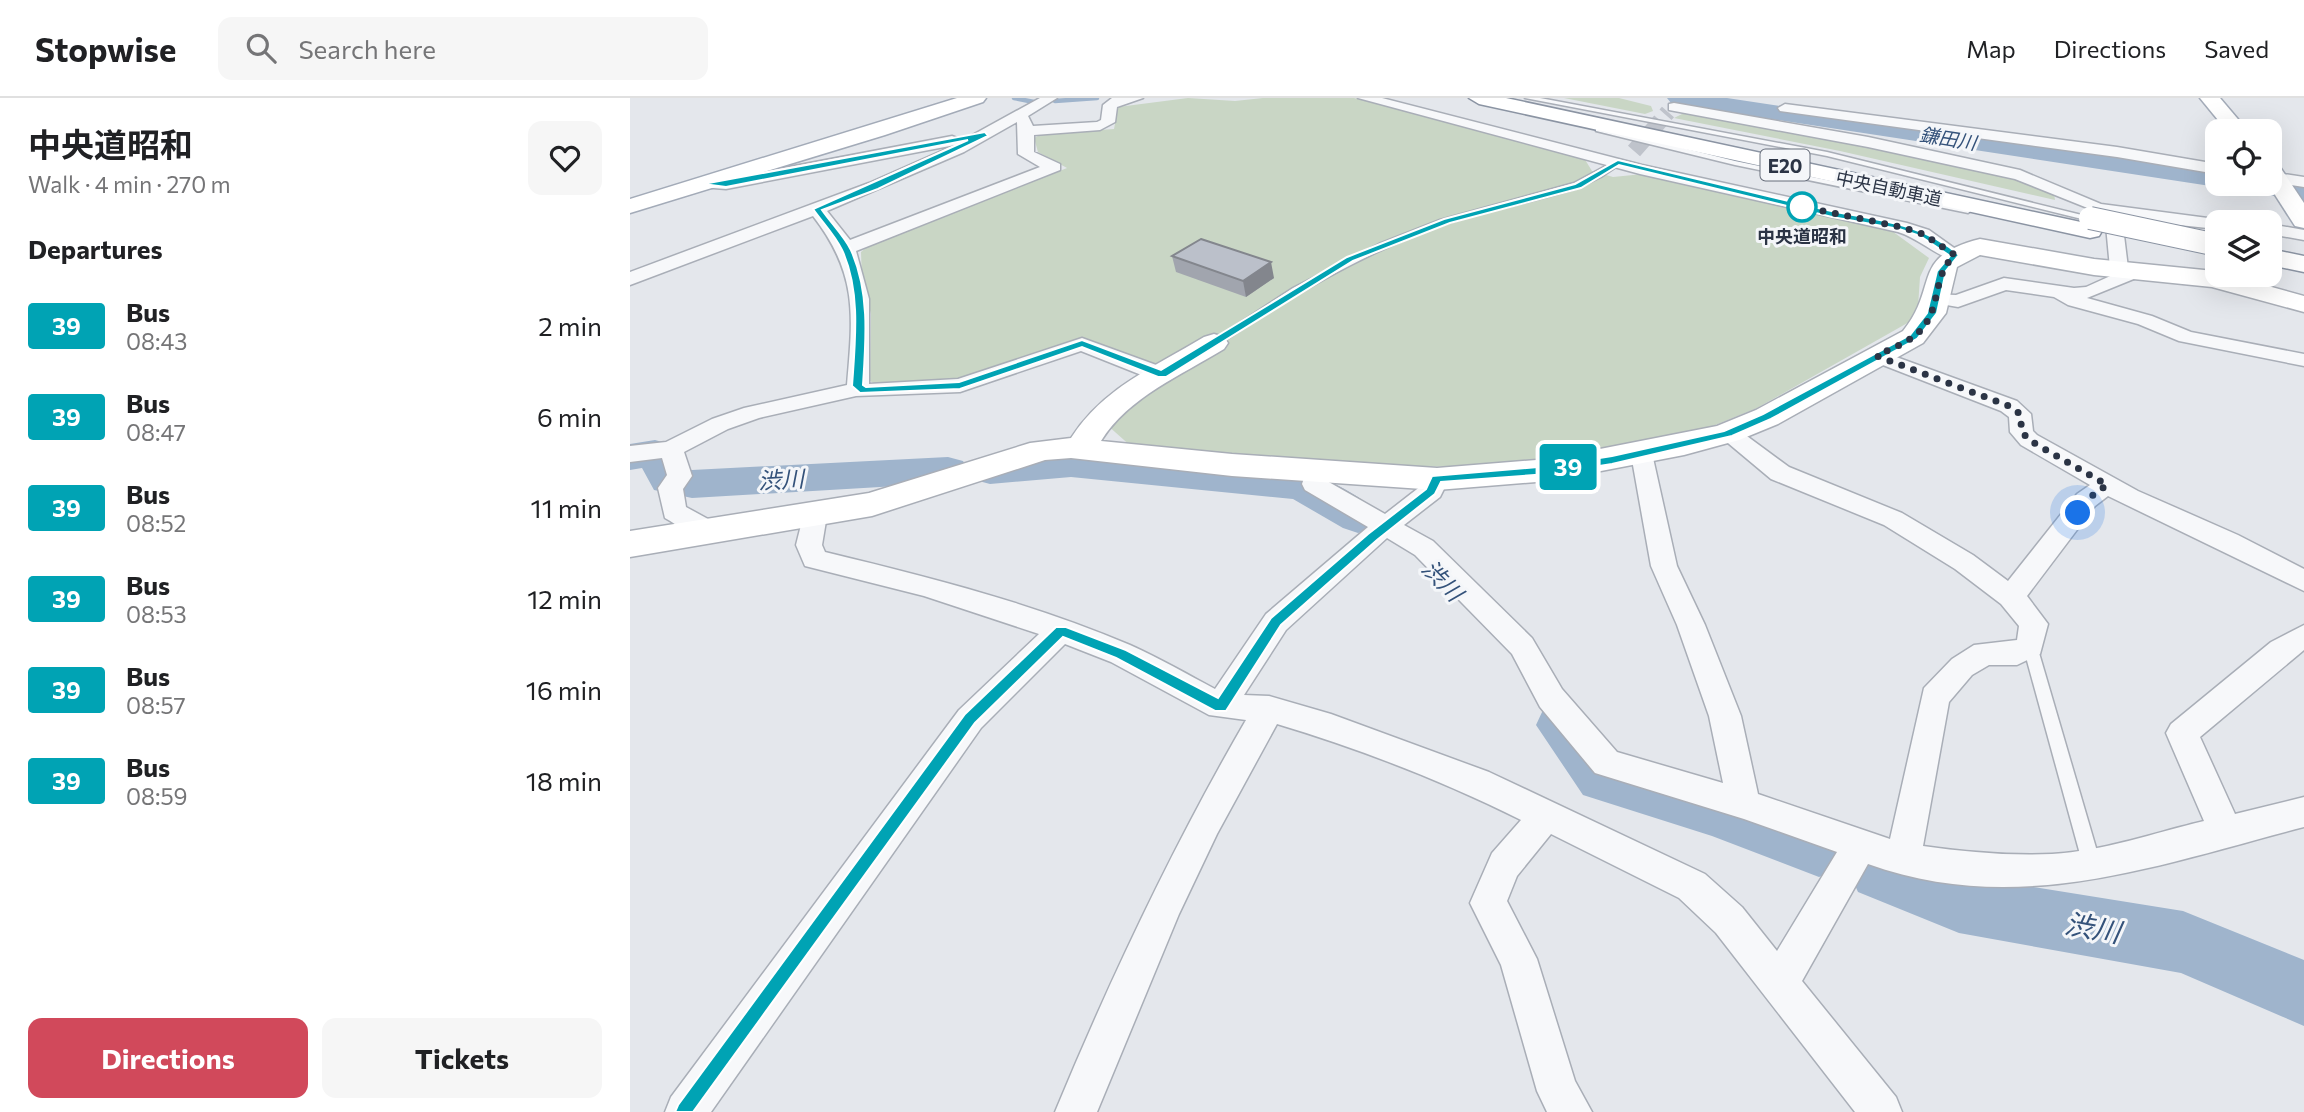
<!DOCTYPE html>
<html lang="en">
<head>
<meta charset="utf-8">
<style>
  body { margin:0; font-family:Commissioner,"Noto Sans JP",sans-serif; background:#f6f6f6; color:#202124; height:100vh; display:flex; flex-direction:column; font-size:26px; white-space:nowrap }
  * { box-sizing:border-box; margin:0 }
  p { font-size:23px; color:#757577 }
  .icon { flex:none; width:38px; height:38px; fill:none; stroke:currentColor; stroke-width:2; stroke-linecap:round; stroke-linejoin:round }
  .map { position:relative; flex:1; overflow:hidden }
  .sheet { display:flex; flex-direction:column; background:#fff; width:630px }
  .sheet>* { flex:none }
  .badge { padding:0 14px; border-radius:5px; font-size:24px; line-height:46px }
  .controls { position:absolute; left:1575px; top:21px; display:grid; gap:14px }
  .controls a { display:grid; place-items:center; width:77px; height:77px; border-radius:14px; background:#fff; box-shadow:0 7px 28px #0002; font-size:35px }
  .you { position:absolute; width:35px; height:35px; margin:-18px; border:5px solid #fff; border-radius:50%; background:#1a73e8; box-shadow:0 0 0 10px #1a73e833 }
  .map>.badge { position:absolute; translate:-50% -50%; box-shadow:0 0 0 4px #fff }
  h2 { padding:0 28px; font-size:26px; line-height:63px }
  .round { display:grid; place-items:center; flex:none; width:74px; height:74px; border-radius:14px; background:#f6f6f6 }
  .headline { display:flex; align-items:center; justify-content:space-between; height:119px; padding:0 28px }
  h1 { font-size:33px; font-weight:700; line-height:52px }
  .button { display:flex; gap:14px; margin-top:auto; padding:14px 28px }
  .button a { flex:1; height:80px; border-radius:14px; background:#d1495b; color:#fff; font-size:28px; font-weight:700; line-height:80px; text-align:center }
  .button a+a { background:#f6f6f6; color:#202124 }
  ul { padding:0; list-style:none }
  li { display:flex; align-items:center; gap:21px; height:91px; padding:0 28px }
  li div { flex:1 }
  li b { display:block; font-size:26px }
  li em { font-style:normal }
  li .badge { min-width:77px; font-weight:700; text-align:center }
  header { display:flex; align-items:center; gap:42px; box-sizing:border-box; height:98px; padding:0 35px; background:#fff; border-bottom:2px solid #e0e0e0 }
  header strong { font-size:33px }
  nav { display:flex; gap:38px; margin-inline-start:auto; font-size:24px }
  .search { width:490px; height:63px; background:#f6f6f6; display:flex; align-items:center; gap:18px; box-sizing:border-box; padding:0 24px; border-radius:14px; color:#757577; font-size:26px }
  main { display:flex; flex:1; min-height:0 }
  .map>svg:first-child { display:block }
</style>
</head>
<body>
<header>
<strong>Stopwise</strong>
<div class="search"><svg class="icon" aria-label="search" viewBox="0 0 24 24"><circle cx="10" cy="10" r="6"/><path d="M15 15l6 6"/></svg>Search here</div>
<nav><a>Map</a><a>Directions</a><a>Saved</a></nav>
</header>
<main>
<section class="sheet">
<div class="headline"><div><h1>中央道昭和</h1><p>Walk · 4 min · 270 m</p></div><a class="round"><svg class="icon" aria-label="heart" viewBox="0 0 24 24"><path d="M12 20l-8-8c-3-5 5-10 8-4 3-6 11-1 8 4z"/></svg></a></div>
<h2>Departures</h2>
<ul>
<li><span class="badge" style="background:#00a3b4;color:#fff">39</span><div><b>Bus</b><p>08:43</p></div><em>2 min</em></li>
<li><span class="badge" style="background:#00a3b4;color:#fff">39</span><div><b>Bus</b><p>08:47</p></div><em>6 min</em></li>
<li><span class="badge" style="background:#00a3b4;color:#fff">39</span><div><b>Bus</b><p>08:52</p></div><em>11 min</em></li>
<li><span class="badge" style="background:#00a3b4;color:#fff">39</span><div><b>Bus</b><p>08:53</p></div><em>12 min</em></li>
<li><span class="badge" style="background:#00a3b4;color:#fff">39</span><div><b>Bus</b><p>08:57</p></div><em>16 min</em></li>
<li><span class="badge" style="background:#00a3b4;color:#fff">39</span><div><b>Bus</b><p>08:59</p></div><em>18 min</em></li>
</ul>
<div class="button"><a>Directions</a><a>Tickets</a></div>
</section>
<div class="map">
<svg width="1674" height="1014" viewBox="0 0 1674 1014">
  <rect width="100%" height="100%" fill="#e4e7ec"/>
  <g fill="#c9d6c5">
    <polygon points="558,0 605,3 633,0 724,0 954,60 962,73 983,79 1013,76 1262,133 1299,160 1290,179 1288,209 1281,223 1127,310 1073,332 949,358 840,368 780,369 503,350 476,326 548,275 455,241 327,285 249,288 240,283 241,216 232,182 231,154 237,149 437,70 408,54 404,40 412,36 484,31 488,9"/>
    <polygon points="934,0 989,0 1021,8 1023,13 1015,16"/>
    <polygon points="1056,14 1194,37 1381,78 1424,96 1425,102 1210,53 1044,20"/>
  </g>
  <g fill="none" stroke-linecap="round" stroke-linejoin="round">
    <g stroke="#9fb4cc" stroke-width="4.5">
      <polyline points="384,0 404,4"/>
      <polyline points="425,3 467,0"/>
    </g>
    <g fill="#9fb4cc" fill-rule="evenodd">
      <polygon points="1037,0 1097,0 1587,73 1587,86 1598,86 1587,89 1049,7 1041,5"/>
      <polygon points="1640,81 1674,87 1674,103 1608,92 1604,86 1640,86"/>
      <polygon points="25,342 39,346 54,371 62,372 318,359 333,363 339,372 333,381 318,385 62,400 24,392 12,370 0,372 0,346"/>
      <path d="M441,353L673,374C697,381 736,398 750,420L743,430L728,435L713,430L663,401L441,379L360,386L345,382L339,373L345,364Z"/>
      <polygon points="932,605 951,612 991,661 1085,689 1210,733 1218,752 1210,771 1189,779 1082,738 953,697 906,627 913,612"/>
      <polygon points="1249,746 1329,777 1553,813 1674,862 1674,928 1551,875 1329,835 1228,794 1219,774 1228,754"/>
    </g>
    <polyline stroke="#bfc3cb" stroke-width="16" stroke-dasharray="16 8" stroke-linecap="butt" points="1004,53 1038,14"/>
    <g stroke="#a9aeb7" stroke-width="3">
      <g id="lane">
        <polygon points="895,0 910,0 1197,54 1464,120 1460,123 1197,58"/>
        <polygon points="969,29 1105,63 1342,112 1338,115 1105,67 966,33 966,29"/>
        <path d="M985,63L992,65L971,79L950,89C906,104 859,111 815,126C733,155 659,199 588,247L584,248L579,245L663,190L749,146L810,122L944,85Z"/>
        <polygon points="1400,542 1405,544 1407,548 1471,767 1468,773 1462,775 1456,773 1453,767 1393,548 1395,544"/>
      </g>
    </g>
    <g stroke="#a9aeb7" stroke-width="3">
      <g id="street">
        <path d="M410,0H427L398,18L403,28L467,24L471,22L473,7L482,0H513L487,9L485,24L470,32L404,37V54L430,66V72L226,153L239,201V286L328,281L452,240L540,272L543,277L540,282H524L451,253L330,294L226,298L129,320L98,331L54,354L62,378L53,391L56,409L89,427L93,433L89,439C70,445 51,429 35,420L28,390L37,377L32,360L0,364V348L36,344L82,321L114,310L217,287C223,217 228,176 183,118L0,187V174L239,85L325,47L96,91L71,89V83L96,81L322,38L327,40L328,45ZM387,24L388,56L410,69L220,142L197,113L334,54Z"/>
        <path d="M728,0H752L1012,67L1277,125L1299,132L1334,157L1325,163C1305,157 1288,140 1268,134L1010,76Z"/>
        <polygon points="1044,5 1238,39 1390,72 1471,106 1593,122 1587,124 1587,131 1492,121 1498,170 1509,166 1518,172 1516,176 1457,200 1522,218 1561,234 1674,256 1674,268 1549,243 1508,226 1438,207 1424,199 1376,192 1328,209 1299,204 1296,200 1299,196 1326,197 1374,180 1444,190 1456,189 1487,175 1480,170 1475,117 1385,81 1238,49 1039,12 1039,6"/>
        <polygon points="1155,6 1487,49 1587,66 1587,76 1487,59 1150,13 1148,10"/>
        <polygon points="1640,74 1674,79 1674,89 1640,84"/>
        <polygon points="1640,126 1674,132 1674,142 1640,136"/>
        <path d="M1247,252L1387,303L1401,316L1403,333L1407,337L1508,393L1608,437L1674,471V493L1478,398L1465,408L1397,498L1418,526L1410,556L1387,567H1359L1342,577L1319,604L1293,748C1336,754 1378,758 1422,756C1473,753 1524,735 1574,723L1536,635L1541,626L1641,544L1674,527V552L1570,639L1605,716L1674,699V729C1527,767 1388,820 1238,766L1172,883L1266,999L1272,1014H1225L1086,835L1049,800L921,736L887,778L877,803L907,861L945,983L962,1014H917L907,993L871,867L840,805L862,755L891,722C813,683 730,651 647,626L587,736L549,816L467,1014H425C481,879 543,748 616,622L579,617L481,564L435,546L351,630L81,1014H35L41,999L329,612L409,536L294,498L175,468L166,447L175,411L184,408L193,411L197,417L192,447L195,454C298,479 402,505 500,547C529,560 557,576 585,591L636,516L738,429L675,392L672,386L678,368H696L699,374L697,383L755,416L791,388L798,375H816L819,381L810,399L774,427L803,443L902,540L932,591L987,654L1093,685L1079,618L1047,527L1021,468L1001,356L1005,351H1021L1047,468L1075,527L1111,618L1128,696L1260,741L1294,590L1322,561L1344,547L1387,542L1389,528L1371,506L1325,471L1254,427L1141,381L1086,335L1090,330H1106L1159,369L1272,415L1343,457L1378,483L1447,396L1460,387L1391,347L1380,334L1379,319L1371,313L1240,262L1236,258ZM757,440L785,457L882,556L910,609L965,675L1114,721L1207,754L1147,853L1112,809L1075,776L859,674L701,616L639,598L614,597L656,532Z"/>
      </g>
    </g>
    <g stroke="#a9aeb7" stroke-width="3">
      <path id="secondary" d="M1350,141L1464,161L1584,173L1587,177H1598L1674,198V214L1582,189L1464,177L1350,157L1327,169L1316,215L1293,245L1148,326L1109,342L1054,357L919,383L807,392L602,378L441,360L415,362L242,418L0,459V433L239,395L400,345L441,340C473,290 524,269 574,239L584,236L594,239L598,245L594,251C552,277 498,299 471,343L602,356L807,370L919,361L1087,328L1126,312L1273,233C1310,187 1279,159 1350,141Z"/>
    </g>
    <g stroke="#a3abb8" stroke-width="3">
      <g id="primary">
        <polygon points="327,0 356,0 353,4 255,37 0,115 0,101"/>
        <polygon points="1570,0 1590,0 1618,33 1597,33"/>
        <polygon points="1640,64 1648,66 1674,105 1674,130 1665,128 1638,86"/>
      </g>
    </g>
    <g stroke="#8b94a3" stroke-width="3">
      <g id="highway">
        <polygon points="839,0 876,0 1460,126 1469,128 1472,133 1469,138 1460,140 849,6"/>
        <polygon points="1640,151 1674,158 1674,174 1640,167"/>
      </g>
    </g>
    <use href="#lane" fill="#f7f8fa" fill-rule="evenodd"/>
    <use href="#street" fill="#f7f8fa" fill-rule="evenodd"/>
    <use href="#secondary" fill="#fff" fill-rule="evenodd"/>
    <use href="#primary" fill="#fff" fill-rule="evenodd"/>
    <use href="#highway" fill="#fff" fill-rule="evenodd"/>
    <g stroke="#8b94a3" stroke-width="24" stroke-linecap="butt">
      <polyline id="highway-bridge" points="1460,120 1587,147"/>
    </g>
    <use href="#highway-bridge" stroke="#fff" stroke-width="22"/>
  </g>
  <polygon fill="#a1a5ae" points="542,158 644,180 616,199 546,174"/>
  <polygon fill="#83868d" points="641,164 644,180 616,199 613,183"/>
  <polygon fill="#bbc0ca" stroke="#83868d" stroke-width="2" points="571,141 641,164 613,183 542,158"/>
  <path fill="#00a3b4" stroke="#fff" stroke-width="2" d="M355,34L358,38L248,91L192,112C201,125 214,138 221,152C240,194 236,242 233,287L236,289L329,284L452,242L531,272L717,159L814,121L945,86L988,62C1055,78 1121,94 1188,110C1237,122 1291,122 1329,157L1316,173L1307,215L1287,241L1141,321L1102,338L982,366L919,376L811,384L805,396L747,442L651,527L596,613H585L486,560L433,539L345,625L63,1014H45L48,1007L335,616L426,529H436L496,552L588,600L641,520L738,436L796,391L802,378L919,368L982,358L1094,333L1133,316L1280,237L1297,215L1307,173L1320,158L1290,138L1269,131L1202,119L989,67L951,90L820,125L723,163L536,279H528L452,249L330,291L230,295L222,288C225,244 231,193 212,152C205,137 192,124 183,111L338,42L96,89L73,86Z"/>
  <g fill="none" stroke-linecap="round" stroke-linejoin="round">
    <path stroke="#2b3445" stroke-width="7" stroke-dasharray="0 12.6" d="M1172,109L1164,107L1271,129L1293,136L1325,157C1303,176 1311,206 1294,228C1284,243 1263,249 1247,258L1379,308L1390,316L1392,334L1399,342L1477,387L1456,402L1448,415"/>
  </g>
  <circle fill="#fff" stroke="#00a3b4" stroke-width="3.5" cx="1172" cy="109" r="14"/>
  <g text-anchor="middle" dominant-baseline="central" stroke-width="6" stroke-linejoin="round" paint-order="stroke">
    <g font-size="18" fill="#2b3445" stroke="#f4f6f9">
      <text transform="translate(1259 90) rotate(12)">中央自動車道</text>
    </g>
    <g font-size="18" font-weight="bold" fill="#2b3445" stroke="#f4f6f9">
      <text x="1172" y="138">中央道昭和</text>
    </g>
    <g font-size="19" font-style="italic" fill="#34527a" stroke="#f4f6f9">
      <text transform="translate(1318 40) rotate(9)">鎌田川</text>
    </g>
    <rect fill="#f4f6f9" stroke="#676e7b" stroke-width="2" x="1130.5" y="51.5" width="49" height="31" rx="5"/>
    <g font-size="19" font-weight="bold" fill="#2b3445">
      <text x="1155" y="67">E20</text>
    </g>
    <g font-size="23" font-style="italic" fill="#34527a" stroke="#f4f6f9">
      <text transform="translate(151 381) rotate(-3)">渋川</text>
      <text transform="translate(813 482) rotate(46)">渋川</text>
    </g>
    <g font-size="28" font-style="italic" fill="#34527a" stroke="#f4f6f9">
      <text transform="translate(1463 829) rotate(10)">渋川</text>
    </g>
  </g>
</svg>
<div class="controls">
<a><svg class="icon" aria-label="locate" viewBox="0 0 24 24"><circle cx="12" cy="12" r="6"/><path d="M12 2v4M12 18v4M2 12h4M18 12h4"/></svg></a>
<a><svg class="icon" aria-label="layers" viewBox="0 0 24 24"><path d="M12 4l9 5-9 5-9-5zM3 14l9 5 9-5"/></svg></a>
</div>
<div class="you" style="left:1448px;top:415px"></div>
<b class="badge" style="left:938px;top:369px;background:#00a3b4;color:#fff">39</b>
</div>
</main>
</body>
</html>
